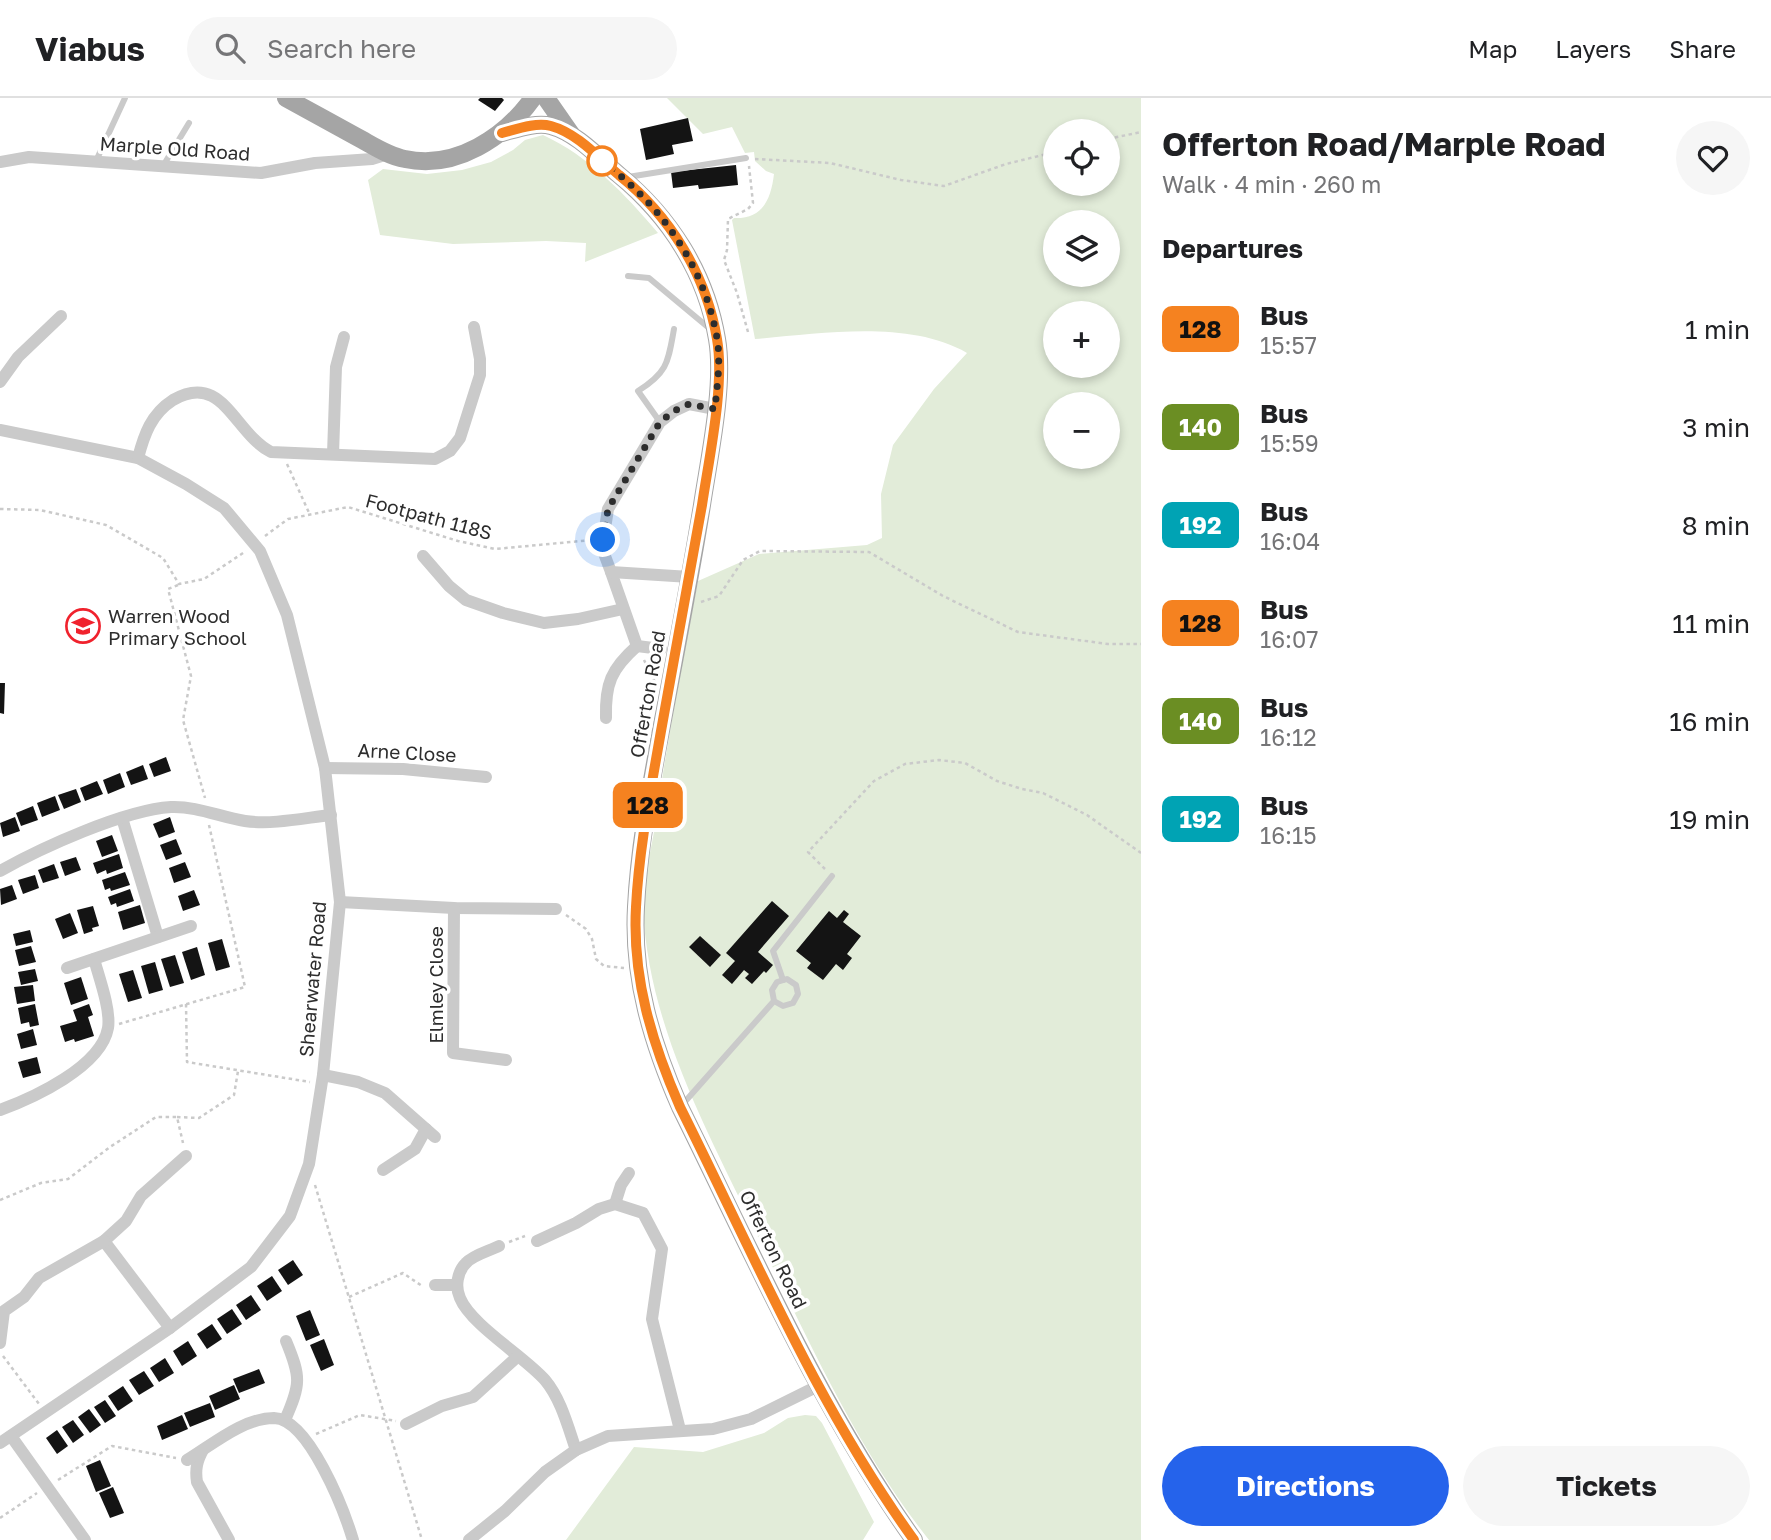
<!DOCTYPE html>
<html lang="en">
<head>
<meta charset="utf-8">
<style>
  body { margin:0; font-family:"Golos Text",sans-serif; background:#f6f6f6; color:#202124; height:100vh; display:flex; flex-direction:column; font-size:26px; white-space:nowrap }
  * { box-sizing:border-box; margin:0 }
  p { font-size:23px; color:#757577 }
  .icon { flex:none; width:38px; height:38px; fill:none; stroke:currentColor; stroke-width:2; stroke-linecap:round; stroke-linejoin:round }
  .map { position:relative; flex:1; overflow:hidden }
  .sheet { display:flex; flex-direction:column; background:#fff; width:630px }
  .sheet>* { flex:none }
  .badge { padding:0 14px; border-radius:10px; font-size:24px; line-height:46px }
  .buttons { position:absolute; left:1043px; top:21px; display:grid; gap:14px }
  .buttons a { display:grid; place-items:center; width:77px; height:77px; border-radius:50%; background:#fff; box-shadow:0 4px 10px #0003; font-size:35px }
  .you { position:absolute; width:35px; height:35px; margin:-18px; border:5px solid #fff; border-radius:50%; background:#1a73e8; box-shadow:0 0 0 10px #1a73e833 }
  .map>.badge { position:absolute; translate:-50% -50%; box-shadow:0 0 0 4px #fff }
  h2 { padding:0 21px; font-size:26px; line-height:63px }
  .round { display:grid; place-items:center; flex:none; width:74px; height:74px; border-radius:37px; background:#f6f6f6 }
  .overview { display:flex; align-items:center; justify-content:space-between; height:119px; padding:0 21px }
  h1 { font-size:33px; font-weight:700; line-height:52px }
  .button { display:flex; gap:14px; margin-top:auto; padding:14px 21px }
  .button a { flex:1; height:80px; border-radius:42px; background:#2563eb; color:#fff; font-size:28px; font-weight:700; line-height:80px; text-align:center }
  .button a+a { background:#f6f6f6; color:#202124 }
  ul { padding:0; list-style:none }
  li { display:flex; align-items:center; gap:21px; height:98px; padding:0 21px }
  li div { flex:1 }
  li b { display:block; font-size:26px }
  li em { font-style:normal }
  li .badge { min-width:77px; font-weight:700; text-align:center }
  header { display:flex; align-items:center; gap:42px; box-sizing:border-box; height:98px; padding:0 35px; background:#fff; border-bottom:2px solid #e0e0e0 }
  header strong { font-size:33px }
  nav { display:flex; gap:38px; margin-inline-start:auto; font-size:24px }
  .search { width:490px; height:63px; background:#f6f6f6; display:flex; align-items:center; gap:18px; box-sizing:border-box; padding:0 24px; border-radius:38px; color:#757577; font-size:26px }
  main { display:flex; flex:1; min-height:0 }
  .map>svg:first-child { display:block }
</style>
</head>
<body>
<header>
<strong>Viabus</strong>
<div class="search"><svg class="icon" aria-label="search" viewBox="0 0 24 24"><circle cx="10" cy="10" r="6"/><path d="M15 15l6 6"/></svg>Search here</div>
<nav><a>Map</a><a>Layers</a><a>Share</a></nav>
</header>
<main>
<div class="map">
<svg width="1141" height="1442" viewBox="0 0 1141 1442">
  <rect width="100%" height="100%" fill="#fff"/>
  <g fill="#e2ecd9" fill-rule="evenodd">
    <path d="M667,0H1141V1442H929C858,1352 810,1246 760,1143C710,1037 649,932 643,811C642,786 652,749 656,722C667,642 683,562 698,483L759,456L867,447L882,440L881,396L893,347L934,291L967,255C908,221 820,236 755,241L732,122L734,120C763,121 771,101 774,76L766,73L755,63L754,54L745,55L732,29L703,36ZM1055,33H1108V86H1055ZM1055,124H1108V177H1055ZM1055,215H1108V268H1055ZM1055,306H1108V359H1055Z"/>
    <path d="M543,37C589,58 626,97 658,135L585,164L586,145L546,143L453,146L380,137L368,82L383,71L427,76L462,72L491,64L513,52L525,42Z"/>
    <polygon points="805,1317 816,1318 822,1325 874,1424 863,1442 566,1442 634,1349 703,1354 764,1335 788,1320"/>
  </g>
  <g fill="#141414">
    <polygon points="480,0 502,0 504,2 495,13 478,2"/>
    <polygon points="688,20 693,43 672,47 674,56 646,62 640,31"/>
    <polygon points="736,67 738,87 699,91 698,87 673,90 671,74"/>
    <polygon points="0,585 5,585 4,616 0,615"/>
    <polygon points="166,659 171,673 154,679 149,666"/>
    <polygon points="143,667 148,681 131,687 126,674"/>
    <polygon points="120,675 125,689 108,696 103,682"/>
    <polygon points="97,683 103,696 85,703 80,690"/>
    <polygon points="76,691 81,704 64,711 58,697"/>
    <polygon points="55,698 60,712 42,719 37,705"/>
    <polygon points="33,708 38,722 21,728 16,715"/>
    <polygon points="15,719 20,733 3,739 0,725"/>
    <polygon points="170,719 175,734 159,740 153,726"/>
    <polygon points="112,737 118,753 102,759 96,743"/>
    <polygon points="176,741 182,756 166,762 160,747"/>
    <polygon points="119,756 123,770 107,776 106,772 97,776 93,765"/>
    <polygon points="76,759 81,772 65,778 60,764"/>
    <polygon points="185,764 191,779 174,785 169,770"/>
    <polygon points="54,766 59,780 43,785 38,772"/>
    <polygon points="125,774 130,787 111,793 110,790 105,792 102,782"/>
    <polygon points="35,777 39,790 23,796 18,782"/>
    <polygon points="12,787 17,801 1,807 0,791"/>
    <polygon points="130,791 134,803 117,809 116,805 111,807 108,799"/>
    <polygon points="194,792 200,807 183,813 178,798"/>
    <polygon points="772,803 789,818 758,854 773,867 766,875 764,873 752,886 745,880 749,876 744,872 732,886 722,877 735,863 726,855"/>
    <polygon points="140,807 145,825 123,832 118,814"/>
    <polygon points="93,808 99,828 92,830 93,833 84,836 77,812"/>
    <polygon points="844,812 849,816 843,824 861,838 847,856 852,860 843,872 836,866 823,882 807,870 811,865 796,853 829,813 837,820"/>
    <polygon points="70,815 78,835 63,841 55,821"/>
    <polygon points="30,832 33,844 16,848 13,836"/>
    <polygon points="700,838 721,857 710,869 689,849"/>
    <polygon points="222,841 230,869 216,873 208,845"/>
    <polygon points="31,848 36,864 19,868 15,852"/>
    <polygon points="197,849 205,877 191,882 182,854"/>
    <polygon points="175,857 184,885 170,889 161,861"/>
    <polygon points="155,864 163,892 149,896 141,868"/>
    <polygon points="35,871 38,883 21,887 18,874"/>
    <polygon points="133,872 142,900 128,904 119,876"/>
    <polygon points="81,879 88,901 71,907 64,885"/>
    <polygon points="33,887 35,903 17,906 14,889"/>
    <polygon points="35,906 39,927 30,929 29,924 21,926 18,910"/>
    <polygon points="89,906 93,917 88,919 94,938 75,944 74,941 65,944 60,928 77,923 73,912"/>
    <polygon points="33,931 37,947 21,951 17,936"/>
    <polygon points="37,959 41,975 23,980 18,964"/>
    <polygon points="293,1162 303,1177 288,1187 278,1172"/>
    <polygon points="272,1178 282,1193 267,1203 257,1188"/>
    <polygon points="251,1197 261,1212 246,1222 236,1207"/>
    <polygon points="232,1211 242,1226 227,1236 217,1221"/>
    <polygon points="310,1212 320,1237 306,1243 296,1218"/>
    <polygon points="212,1226 222,1241 207,1251 197,1236"/>
    <polygon points="324,1241 334,1267 321,1273 310,1247"/>
    <polygon points="188,1243 197,1258 182,1268 173,1253"/>
    <polygon points="165,1260 174,1275 159,1284 150,1270"/>
    <polygon points="259,1271 265,1285 239,1295 233,1281"/>
    <polygon points="144,1273 154,1288 139,1297 129,1282"/>
    <polygon points="234,1287 240,1301 215,1312 209,1298"/>
    <polygon points="123,1288 133,1303 118,1313 108,1298"/>
    <polygon points="105,1302 116,1318 105,1325 94,1309"/>
    <polygon points="210,1305 215,1319 190,1329 184,1315"/>
    <polygon points="89,1311 101,1327 90,1335 78,1319"/>
    <polygon points="182,1317 188,1331 162,1342 157,1328"/>
    <polygon points="73,1322 84,1337 73,1345 62,1329"/>
    <polygon points="57,1332 68,1348 57,1356 46,1340"/>
    <polygon points="100,1362 111,1388 96,1394 86,1368"/>
    <polygon points="113,1389 124,1415 110,1420 99,1395"/>
  </g>
  <g fill="none" stroke-linecap="round" stroke-linejoin="round">
    <g stroke="#cacaca" stroke-width="2.5" stroke-dasharray="3.5 3.5" stroke-linecap="butt">
      <polyline points="1108,41 1141,34"/>
      <polyline points="755,61 830,65 901,82 944,88 1006,66 1055,54"/>
      <polyline points="748,234 737,195 724,162 727,152 728,121 748,111 753,105 749,68"/>
      <polyline points="287,366 310,417"/>
      <polyline points="0,411 40,412 106,427 163,460 179,486 204,481 246,453"/>
      <polyline points="265,438 288,421 348,409 458,443 495,451 592,442"/>
      <polyline points="178,487 168,491 191,578 183,622 205,700"/>
      <polyline points="701,504 719,498 743,462 760,453 869,454 943,498 1018,534 1108,546 1141,546"/>
      <polyline points="644,562 655,584"/>
      <polyline points="825,771 808,754 874,683 905,666 939,662 965,665 997,683 1022,691 1043,695 1087,717 1141,755"/>
      <polyline points="566,817 586,831 592,841 596,861 604,868 624,870"/>
      <polyline points="186,906 187,964 310,984"/>
      <polyline points="119,926 245,889 209,727"/>
      <polyline points="177,1019 199,1020 234,997 238,973"/>
      <polyline points="315,1087 422,1442"/>
      <polyline points="0,1102 41,1085 68,1081 110,1049 156,1019 177,1019 183,1045"/>
      <polyline points="509,1144 525,1138"/>
      <polyline points="349,1199 403,1175 422,1188"/>
      <polyline points="3,1258 39,1306"/>
      <polyline points="316,1336 360,1317 396,1323"/>
      <polyline points="58,1382 112,1348 176,1360"/>
      <polyline points="0,1420 37,1395"/>
    </g>
    <g stroke="#cacaca" stroke-width="6">
      <polyline points="96,63 125,0"/>
      <polyline points="163,68 189,25"/>
      <polyline points="628,79 746,60"/>
      <polyline points="628,178 649,180 709,230"/>
      <path d="M660,324L638,293C668,274 668,264 674,231"/>
      <polyline points="783,882 773,853 832,778"/>
      <polyline points="682,1007 774,903 772,892 777,884 787,881 796,887 798,896 793,905 783,908 774,903"/>
    </g>
    <g stroke="#cacaca" stroke-width="12">
      <polyline points="0,64 29,59 261,75 315,65 372,61 388,56"/>
      <polyline points="0,284 18,259 61,218"/>
      <polyline points="0,332 138,360 186,386 224,410 260,453 287,517 325,670 340,804 323,977 309,1066 290,1118 251,1169 170,1230 0,1345"/>
      <polyline points="333,356 336,269 344,239"/>
      <path d="M138,360C144,337 151,316 173,302C223,273 234,335 271,354L435,361L450,353L460,340L480,277V261L474,229"/>
      <polyline points="423,458 449,488 466,502 503,515 544,525 578,521 623,511"/>
      <polyline points="611,474 637,548 661,551"/>
      <polyline points="690,479 611,474 602,450 608,411 660,324 674,313 689,306 715,311"/>
      <path d="M606,620C605,586 611,571 637,548"/>
      <polyline points="325,670 403,671 486,679"/>
      <polyline points="122,720 158,839"/>
      <path d="M0,773C41,750 124,712 171,709C197,708 220,719 245,723C272,727 304,720 331,717"/>
      <polyline points="340,804 454,810 556,811"/>
      <polyline points="454,810 453,955 506,962"/>
      <polyline points="67,870 191,828"/>
      <polyline points="323,977 358,984 385,995 435,1039"/>
      <path d="M0,1012C33,1000 101,969 108,930C111,912 99,879 94,861"/>
      <polyline points="383,1072 415,1051 426,1031"/>
      <polyline points="615,1106 621,1087 629,1075"/>
      <polyline points="537,1143 576,1125 599,1111 615,1106 643,1115 662,1151 652,1221 680,1332"/>
      <path d="M499,1148C489,1153 473,1157 466,1165C457,1174 455,1189 460,1200C471,1227 525,1259 545,1282C561,1301 568,1329 576,1352"/>
      <polyline points="435,1187 457,1187"/>
      <polyline points="170,1230 104,1143 126,1123 141,1098 186,1058"/>
      <polyline points="0,1245 4,1213 24,1199 39,1180 104,1143"/>
      <path d="M285,1322C301,1286 301,1279 286,1243"/>
      <polyline points="406,1326 442,1308 473,1299 517,1259"/>
      <polyline points="11,1338 85,1442"/>
      <path d="M203,1352C197,1363 195,1371 197,1384L229,1442"/>
      <path d="M187,1362C212,1347 243,1320 274,1320C309,1321 344,1412 353,1442"/>
      <polyline points="469,1442 505,1413 545,1374 576,1352 608,1338 713,1331 751,1321 818,1288"/>
    </g>
    <g stroke="#a5a5a5" stroke-width="18">
      <path d="M286,0C310,13 333,26 357,39C372,47 388,58 405,61C456,72 505,39 533,0"/>
      <polyline points="546,0 571,36"/>
      <path d="M502,35C517,31 536,24 551,28C577,35 599,60 619,77C670,119 706,175 717,241C725,287 709,360 702,407C690,481 676,554 662,627C651,687 639,748 636,809C632,880 652,945 680,1009C753,1156 819,1308 914,1442"/>
    </g>
  </g>
  <g fill="none" stroke-linecap="round" stroke-linejoin="round">
    <g stroke="#fff" stroke-width="16">
      <path id="line" d="M502,35C517,31 536,24 551,28C577,35 599,60 619,77C670,118 706,176 717,241C725,287 709,360 702,407C689,482 675,557 661,633C651,691 639,750 636,809C632,880 652,945 680,1009C753,1155 818,1309 914,1442"/>
    </g>
    <use href="#line" stroke="#f58220" stroke-width="10"/>
    <path stroke="#2d2d2d" stroke-width="7" stroke-dasharray="0 12.6" d="M602,63C661,107 704,167 717,240C721,263 717,288 715,311L689,306L674,313L660,324L608,411L603,442"/>
  </g>
  <defs>
    <g id="school-ring" transform="scale(1.75)"><circle r="9.5" fill="#fff" stroke="#f0222d" stroke-width="1.5"/><path d="M0-5L7-2L0 1L-7-2ZM-4 1L0 2.5L4 1V4Q0 6-4 4Z" fill="#f0222d"/></g>
  </defs>
  <g fill-rule="evenodd">
    <use href="#school-ring" x="83" y="528"/>
  </g>
  <circle fill="#fff" stroke="#f58220" stroke-width="3.5" cx="602" cy="63" r="14"/>
  <g text-anchor="middle" dominant-baseline="central" stroke-width="7" stroke-linejoin="round" paint-order="stroke">
    <g font-size="19" fill="#2d2d2d" stroke="#fff">
      <text transform="translate(175 50) rotate(4)">Marple Old Road</text>
      <text transform="translate(429 418) rotate(15)">Footpath 118S</text>
      <text transform="translate(647 596) rotate(-80)">Offerton Road</text>
      <text transform="translate(407 654) rotate(3)">Arne Close</text>
      <text transform="translate(312 881) rotate(-85)">Shearwater Road</text>
      <text transform="translate(435 887) rotate(-90)">Elmley Close</text>
      <text transform="translate(774 1151) rotate(64)">Offerton Road</text>
    </g>
    <g font-size="19" fill="#2d2d2d" stroke="#fff" text-anchor="start">
      <text x="108" y="517">Warren Wood<tspan x="108" dy="22">Primary School</tspan></text>
    </g>
  </g>
</svg>
<div class="buttons">
<a><svg class="icon" aria-label="locate" viewBox="0 0 24 24"><circle cx="12" cy="12" r="6"/><path d="M12 2v4M12 18v4M2 12h4M18 12h4"/></svg></a>
<a><svg class="icon" aria-label="layers" viewBox="0 0 24 24"><path d="M12 4l9 5-9 5-9-5zM3 14l9 5 9-5"/></svg></a>
<a>+</a>
<a>−</a>
</div>
<div class="you" style="left:603px;top:442px"></div>
<b class="badge" style="left:648px;top:707px;background:#f58220;color:#111">128</b>
</div>
<section class="sheet">
<div class="overview"><div><h1>Offerton Road/Marple Road</h1><p>Walk · 4 min · 260 m</p></div><a class="round"><svg class="icon" aria-label="heart" viewBox="0 0 24 24"><path d="M12 20l-8-8c-3-5 5-10 8-4 3-6 11-1 8 4z"/></svg></a></div>
<h2>Departures</h2>
<ul>
<li><span class="badge" style="background:#f58220;color:#111">128</span><div><b>Bus</b><p>15:57</p></div><em>1 min</em></li>
<li><span class="badge" style="background:#6b8e23;color:#fff">140</span><div><b>Bus</b><p>15:59</p></div><em>3 min</em></li>
<li><span class="badge" style="background:#00a3b4;color:#fff">192</span><div><b>Bus</b><p>16:04</p></div><em>8 min</em></li>
<li><span class="badge" style="background:#f58220;color:#111">128</span><div><b>Bus</b><p>16:07</p></div><em>11 min</em></li>
<li><span class="badge" style="background:#6b8e23;color:#fff">140</span><div><b>Bus</b><p>16:12</p></div><em>16 min</em></li>
<li><span class="badge" style="background:#00a3b4;color:#fff">192</span><div><b>Bus</b><p>16:15</p></div><em>19 min</em></li>
</ul>
<div class="button"><a>Directions</a><a>Tickets</a></div>
</section>
</main>
</body>
</html>
